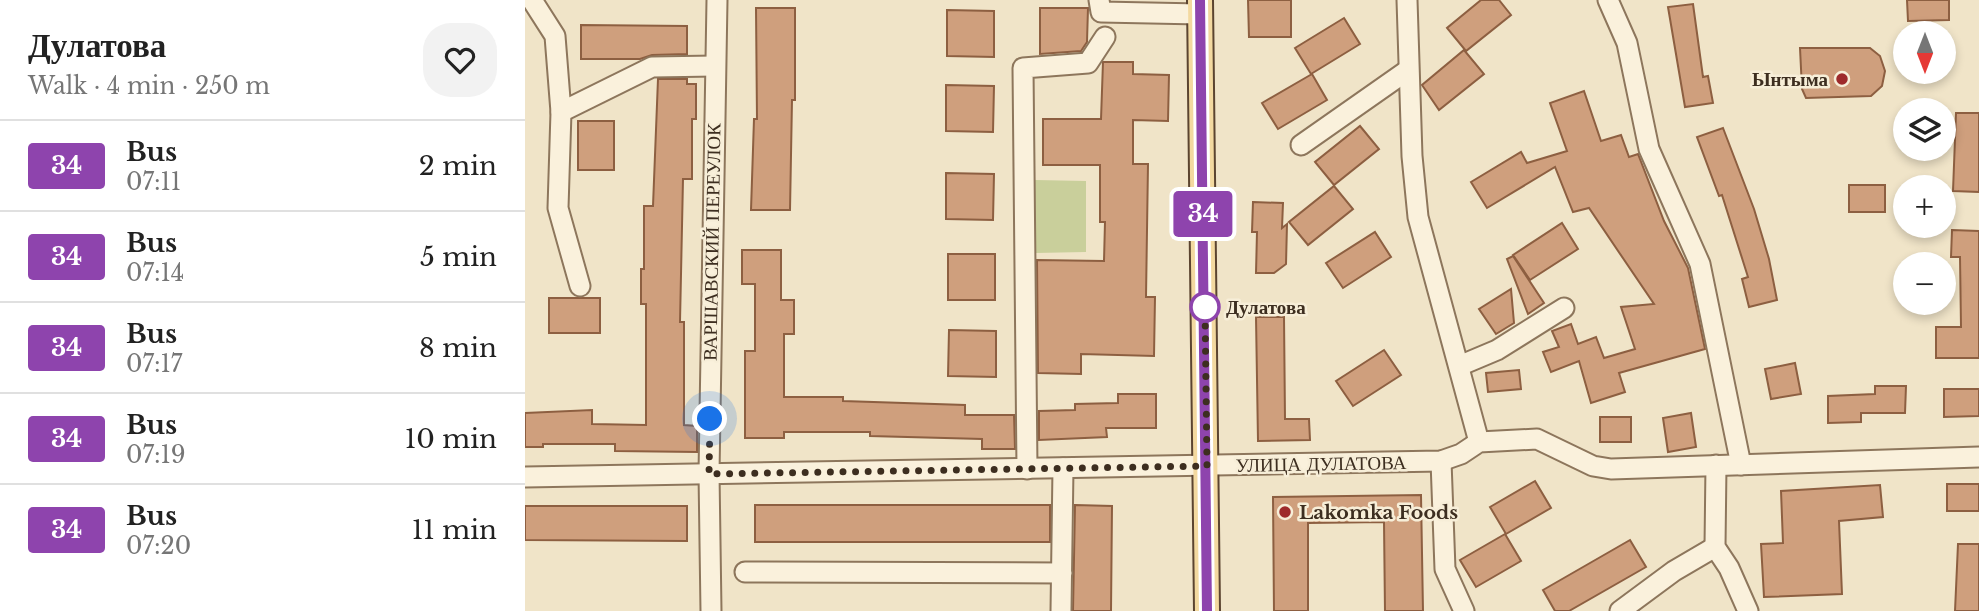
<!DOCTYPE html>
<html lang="en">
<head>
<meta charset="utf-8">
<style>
  body { margin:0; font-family:"Libre Baskerville",serif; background:#f2f2f2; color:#222; height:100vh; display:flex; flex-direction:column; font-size:26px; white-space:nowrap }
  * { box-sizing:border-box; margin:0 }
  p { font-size:23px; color:#767676 }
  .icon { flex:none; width:38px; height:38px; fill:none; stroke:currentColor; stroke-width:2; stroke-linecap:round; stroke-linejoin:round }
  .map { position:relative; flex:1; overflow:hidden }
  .panel { display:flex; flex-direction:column; background:#fff; width:525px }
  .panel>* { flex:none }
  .badge { padding:0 14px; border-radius:5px; font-size:24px; line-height:46px }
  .needle { width:46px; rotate:180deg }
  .controls { position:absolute; left:1368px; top:21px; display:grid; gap:14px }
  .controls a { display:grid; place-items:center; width:63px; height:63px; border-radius:50%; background:#fff; box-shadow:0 4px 10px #0003; font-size:35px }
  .you { position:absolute; width:35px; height:35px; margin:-18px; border:5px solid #fff; border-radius:50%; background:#1a73e8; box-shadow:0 0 0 10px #1a73e833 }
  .map>.badge { position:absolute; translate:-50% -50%; box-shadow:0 0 0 4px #fff }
  .round { display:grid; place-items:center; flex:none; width:74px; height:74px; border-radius:28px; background:#f2f2f2 }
  .overview { display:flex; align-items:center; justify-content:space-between; height:119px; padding:0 28px }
  h1 { font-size:33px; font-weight:700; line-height:52px }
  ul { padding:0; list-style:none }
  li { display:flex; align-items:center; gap:21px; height:91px; padding:0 28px; border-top:2px solid #e0e0e0 }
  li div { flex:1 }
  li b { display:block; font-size:26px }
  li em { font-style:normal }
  li .badge { min-width:77px; font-weight:700; text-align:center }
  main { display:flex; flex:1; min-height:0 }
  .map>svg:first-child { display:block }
</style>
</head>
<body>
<main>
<section class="panel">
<div class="overview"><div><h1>Дулатова</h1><p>Walk · 4 min · 250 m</p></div><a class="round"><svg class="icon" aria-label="heart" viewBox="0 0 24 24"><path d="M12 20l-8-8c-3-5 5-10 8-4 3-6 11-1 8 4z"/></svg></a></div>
<ul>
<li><span class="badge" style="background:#8e44ad;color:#fff">34</span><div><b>Bus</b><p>07:11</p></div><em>2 min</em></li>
<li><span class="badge" style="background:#8e44ad;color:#fff">34</span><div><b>Bus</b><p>07:14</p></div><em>5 min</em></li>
<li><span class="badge" style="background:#8e44ad;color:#fff">34</span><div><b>Bus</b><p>07:17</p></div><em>8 min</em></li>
<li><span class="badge" style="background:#8e44ad;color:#fff">34</span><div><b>Bus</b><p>07:19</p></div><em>10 min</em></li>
<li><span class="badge" style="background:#8e44ad;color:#fff">34</span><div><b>Bus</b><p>07:20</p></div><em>11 min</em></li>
</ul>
</section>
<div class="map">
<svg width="1454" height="611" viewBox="0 0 1454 611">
  <rect width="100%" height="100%" fill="#f0e4c8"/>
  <polygon fill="#c9cf9b" points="510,180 561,181 561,252 510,253"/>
  <g fill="#cf9f7d" stroke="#8d5f41" stroke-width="2">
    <polygon points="723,0 766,0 766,37 724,37"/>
    <polygon points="956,0 974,0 986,15 941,51 922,28"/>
    <polygon points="1382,0 1424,0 1424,20 1383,21"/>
    <polygon points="1168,4 1178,77 1183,76 1188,103 1160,107 1143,7"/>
    <polygon points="231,8 270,8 270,100 267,100 265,210 226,210 229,119 232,119"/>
    <polygon points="515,8 563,8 562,42 556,51 515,54"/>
    <polygon points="422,10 469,11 469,57 422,56"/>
    <polygon points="819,18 835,44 786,74 770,48"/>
    <polygon points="56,25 162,26 162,54 127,55 115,59 56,59"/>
    <polygon points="1275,48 1345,48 1355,56 1360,71 1357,86 1346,96 1281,98 1277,89"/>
    <polygon points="939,50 959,74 914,110 897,85"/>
    <polygon points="578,62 608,62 608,74 644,75 643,121 608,120 608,164 623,164 621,297 630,297 629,356 556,354 556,374 513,373 512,260 579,261 580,222 575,222 575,165 518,165 518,119 576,119"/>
    <polygon points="787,74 802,100 753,129 737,103"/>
    <polygon points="133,79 162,79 162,84 171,84 171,119 167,119 167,179 158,179 155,322 159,322 159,425 172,426 172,452 90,451 90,444 18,444 18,447 0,447 0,413 67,410 67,424 121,425 121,304 116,304 116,269 119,269 119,206 128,206"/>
    <polygon points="421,85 469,86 468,132 421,131"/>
    <polygon points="1059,91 1076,141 1096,135 1104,157 1113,154 1139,221 1163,268 1180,349 1094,373 1100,392 1066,403 1054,361 1026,372 1018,352 1034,347 1027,331 1046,324 1053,344 1071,337 1079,358 1110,349 1096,307 1129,304 1064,208 1048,212 1030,167 962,208 946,182 996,152 1002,163 1042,151 1025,103"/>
    <polygon points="1431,113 1454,113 1454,192 1428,191"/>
    <rect x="53" y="121" width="36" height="49"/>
    <polygon points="835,126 854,149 809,185 790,162"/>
    <polygon points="1198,128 1229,209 1244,259 1252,300 1224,307 1217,279 1223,277 1197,195 1194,196 1172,137"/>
    <polygon points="421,173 469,174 468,220 421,219"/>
    <rect x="1324" y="185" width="36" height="27"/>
    <polygon points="809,186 828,209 783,245 764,222"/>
    <polygon points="728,202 758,203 757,228 762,224 761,264 749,273 731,273 732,232 727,232"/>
    <polygon points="1037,223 1053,249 1005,280 988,255"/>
    <polygon points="1427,230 1454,231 1454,358 1411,358 1411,327 1436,327 1435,257 1426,257"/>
    <polygon points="850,232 866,257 818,288 801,263"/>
    <polygon points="217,250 256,250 256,300 269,300 269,334 259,334 259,397 318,397 318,401 440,405 440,415 489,415 490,449 457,449 457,439 345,436 345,432 259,432 259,438 220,438 220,351 230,351 230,284 217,284"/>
    <rect x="423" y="254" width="47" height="46"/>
    <polygon points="988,256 1019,303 1003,314 982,259"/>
    <polygon points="986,289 989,323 971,334 954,309"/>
    <rect x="24" y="298" width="51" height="35"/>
    <polygon points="731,317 759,317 760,419 784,419 785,440 733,441"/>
    <polygon points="424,330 471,331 471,377 423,376"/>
    <polygon points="859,350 876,375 828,406 811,381"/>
    <polygon points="1270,363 1276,394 1246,399 1240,369"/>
    <polygon points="994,370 996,389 963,392 961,373"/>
    <polygon points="1350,386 1381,386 1380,413 1336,413 1336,422 1303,423 1303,396 1350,394"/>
    <polygon points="1419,389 1454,389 1454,416 1419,417"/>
    <polygon points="593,394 631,394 631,428 581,428 582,437 514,440 514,411 550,410 550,404 593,403"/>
    <polygon points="1166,413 1171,447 1143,452 1138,418"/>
    <rect x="1075" y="417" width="31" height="25"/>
    <polygon points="1010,481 1026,508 981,534 965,507"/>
    <rect x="1422" y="484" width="32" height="27"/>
    <polygon points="1355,485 1358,517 1314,521 1317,594 1239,597 1236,544 1258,543 1256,491"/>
    <polygon points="896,495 898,611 860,611 859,522 783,523 783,611 749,611 748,497"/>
    <rect x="230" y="505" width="295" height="37"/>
    <polygon points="550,505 587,506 586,611 548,611"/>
    <polygon points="0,506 162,506 162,541 0,540"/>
    <polygon points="980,534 996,561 951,587 935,560"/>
    <polygon points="1105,540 1121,567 1044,611 1030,611 1018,590"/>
    <polygon points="1433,544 1454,544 1454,611 1430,611"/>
  </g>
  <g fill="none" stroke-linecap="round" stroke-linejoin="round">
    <g stroke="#8d765c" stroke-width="23">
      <g id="minor">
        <polyline points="7,0 30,36 36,112"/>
        <polyline points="574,0 576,12 675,14"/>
        <polyline points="882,0 887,156 893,217 954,442"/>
        <polyline points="1083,0 1102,43 1124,149 1175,264 1216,465"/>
        <polyline points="776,145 883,70"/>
        <polyline points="55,286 33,208 36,112 127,67 190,66"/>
        <polyline points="934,366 972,350 1039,308"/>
        <polyline points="916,461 920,569 939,611"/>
        <polyline points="1191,465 1190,547 1204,568 1223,611"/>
        <polyline points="502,469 498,68 563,63 580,37"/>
        <polyline points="0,477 916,461 936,454 954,442 1012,439 1068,466 1086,469 1454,457"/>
        <polyline points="220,572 537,573"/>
        <polyline points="186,611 184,473 192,0"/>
        <polyline points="536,611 538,468"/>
        <polyline points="1095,611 1149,571 1190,547"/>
      </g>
    </g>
    <g stroke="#5b4430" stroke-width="28">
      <polyline id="major" points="675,0 682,611"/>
    </g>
    <use href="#minor" stroke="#faf1dc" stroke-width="19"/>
    <use href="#major" stroke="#f3d9a0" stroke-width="24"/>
  </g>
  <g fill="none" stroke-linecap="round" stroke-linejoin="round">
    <g stroke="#fff" stroke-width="16">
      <polyline id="line" points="675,0 682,611"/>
    </g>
    <use href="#line" stroke="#8e44ad" stroke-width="10"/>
    <polyline stroke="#3d2e20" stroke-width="7" stroke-dasharray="0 12.6" points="185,419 184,474 682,466 680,307"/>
  </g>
  <g fill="#9e2a2b" stroke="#f7eed8" stroke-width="2.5">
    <circle cx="1317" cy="79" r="7"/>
    <circle cx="760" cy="512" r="7"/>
  </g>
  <circle fill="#fff" stroke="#8e44ad" stroke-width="3.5" cx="680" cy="307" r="14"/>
  <g text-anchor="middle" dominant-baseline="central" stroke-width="5" stroke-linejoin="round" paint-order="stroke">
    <g font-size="19" font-weight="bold" fill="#3d2e20" stroke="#f7eed8" text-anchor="end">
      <text x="1303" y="79">Ынтыма</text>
      <text x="774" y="512" text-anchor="start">Lakomka Foods</text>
    </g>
    <g font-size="19" fill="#3d2e20" stroke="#f7eed8">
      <text transform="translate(187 242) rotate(-89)">ВАРШАВСКИЙ ПЕРЕУЛОК</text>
      <text transform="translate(796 464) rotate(-1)">УЛИЦА ДУЛАТОВА</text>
    </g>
    <g font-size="19" font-weight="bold" fill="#3d2e20" stroke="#f7eed8" text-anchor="start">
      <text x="701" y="307">Дулатова</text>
    </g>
  </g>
</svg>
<div class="controls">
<a><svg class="needle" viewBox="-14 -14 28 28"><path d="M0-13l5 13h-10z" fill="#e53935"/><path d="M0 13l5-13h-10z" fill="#767676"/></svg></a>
<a><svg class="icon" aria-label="layers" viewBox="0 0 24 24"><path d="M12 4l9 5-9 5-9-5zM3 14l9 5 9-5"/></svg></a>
<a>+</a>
<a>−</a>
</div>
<div class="you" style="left:185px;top:419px"></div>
<b class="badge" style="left:678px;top:214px;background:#8e44ad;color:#fff">34</b>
</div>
</main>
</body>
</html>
